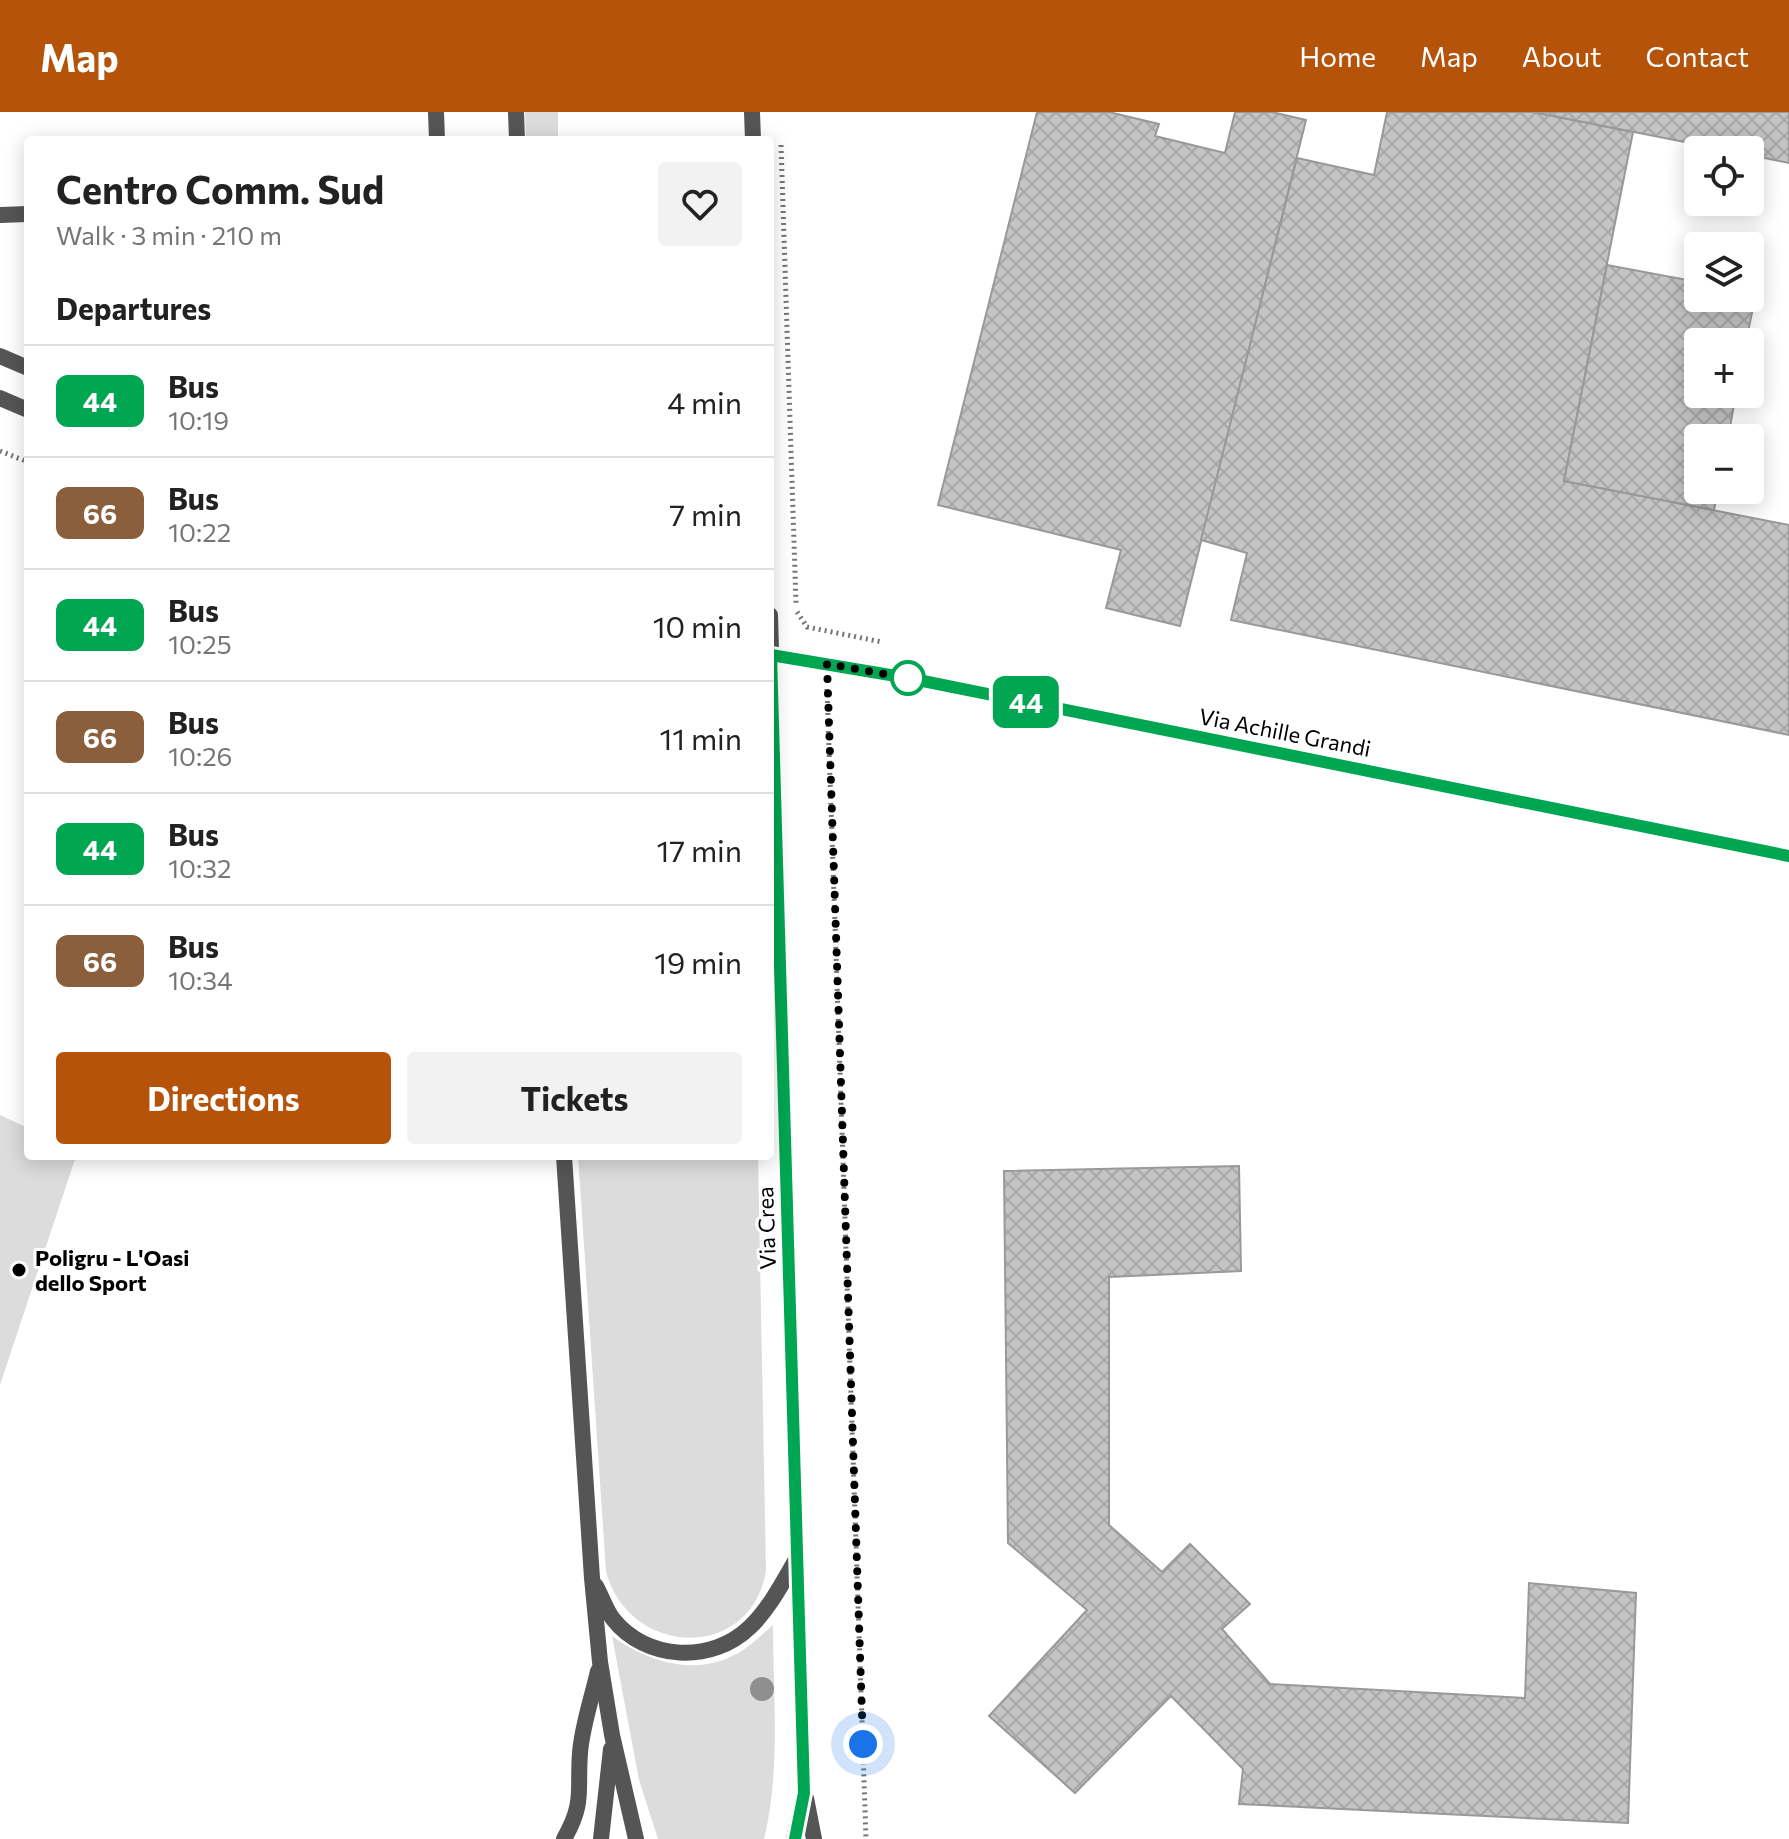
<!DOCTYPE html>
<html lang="en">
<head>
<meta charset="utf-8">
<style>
  body { margin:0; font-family:Commissioner,sans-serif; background:#f2f2f2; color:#222; height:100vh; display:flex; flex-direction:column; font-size:30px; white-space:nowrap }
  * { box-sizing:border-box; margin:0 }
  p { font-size:26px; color:#767676 }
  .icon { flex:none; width:44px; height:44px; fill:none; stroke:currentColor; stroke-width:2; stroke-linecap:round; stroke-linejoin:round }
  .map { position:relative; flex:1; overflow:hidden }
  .sheet { position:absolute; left:24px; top:24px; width:750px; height:1024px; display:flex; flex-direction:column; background:#fff; border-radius:8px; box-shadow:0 4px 20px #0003 }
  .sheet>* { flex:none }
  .badge { padding:0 16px; border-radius:12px; font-size:28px; line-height:52px }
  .buttons { position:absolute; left:1684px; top:24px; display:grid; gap:16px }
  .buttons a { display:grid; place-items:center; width:80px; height:80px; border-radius:8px; background:#fff; box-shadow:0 4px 20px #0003; font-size:40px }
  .you { position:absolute; width:40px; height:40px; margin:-20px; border:6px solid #fff; border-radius:50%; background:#1a73e8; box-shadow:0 0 0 12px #1a73e833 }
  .map>.badge { position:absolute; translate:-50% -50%; box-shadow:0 0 0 4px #fff }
  h2 { padding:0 32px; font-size:30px; line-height:72px }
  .round { display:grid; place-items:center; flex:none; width:84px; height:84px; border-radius:8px; background:#f2f2f2 }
  .head { display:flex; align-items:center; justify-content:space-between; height:136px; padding:0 32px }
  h1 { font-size:38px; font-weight:700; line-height:60px }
  .cta { display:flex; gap:16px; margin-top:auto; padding:16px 32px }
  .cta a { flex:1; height:92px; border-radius:8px; background:#b45309; color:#fff; font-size:32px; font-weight:700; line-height:92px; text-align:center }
  .cta a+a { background:#f2f2f2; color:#222 }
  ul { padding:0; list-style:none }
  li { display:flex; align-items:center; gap:24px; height:112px; padding:0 32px; border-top:2px solid #e0e0e0 }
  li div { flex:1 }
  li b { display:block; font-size:30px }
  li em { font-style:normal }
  li .badge { min-width:88px; font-weight:700; text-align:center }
  header { display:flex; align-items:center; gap:48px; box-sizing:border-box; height:112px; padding:0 40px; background:#b45309; color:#fff }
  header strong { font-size:38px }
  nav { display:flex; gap:44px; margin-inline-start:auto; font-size:28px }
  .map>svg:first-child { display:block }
</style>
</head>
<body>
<header>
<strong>Map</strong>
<nav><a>Home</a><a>Map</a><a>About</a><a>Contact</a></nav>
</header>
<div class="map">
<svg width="1789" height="1727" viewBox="0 0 1789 1727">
  <defs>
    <pattern id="building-cross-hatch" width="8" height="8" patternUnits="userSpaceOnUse" patternTransform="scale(2)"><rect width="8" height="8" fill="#c4c4c4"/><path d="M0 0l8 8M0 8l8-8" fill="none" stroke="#a7a7a7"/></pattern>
  </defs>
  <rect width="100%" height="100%" fill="#fff"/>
  <g fill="#dcdcdc">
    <polygon points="525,0 558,0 558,28 526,28"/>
    <polygon points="0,1003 28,1016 28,1044 76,1044 0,1273"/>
    <path d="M578,1044H758L766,1459C750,1551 628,1545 606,1459Z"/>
    <path d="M773,1513C773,1583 781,1658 764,1727H658L639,1668L612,1524C646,1549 693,1564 732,1544C748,1537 760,1524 773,1513Z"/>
  </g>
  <g fill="url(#building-cross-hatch)" stroke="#999" stroke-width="2">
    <polygon points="1037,0 1109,0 1159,12 1155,24 1225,41 1235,0 1272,0 1306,8 1180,514 1106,496 1121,438 938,393"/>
    <polygon points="1387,0 1533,0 1633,20 1564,369 1789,413 1789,623 1231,508 1247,441 1201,428 1297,46 1374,63"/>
    <polygon points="1533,0 1789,0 1789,51 1750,43 1750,38 1725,38"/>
    <polygon points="1607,153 1698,170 1698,186 1750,186 1750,180 1756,181 1746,230 1698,230 1698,282 1736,282 1728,326 1698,326 1698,378 1718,378 1714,398 1564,369"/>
    <polygon points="1239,1054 1241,1159 1109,1165 1109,1413 1162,1460 1190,1432 1250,1492 1222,1517 1270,1572 1525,1586 1529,1471 1636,1481 1628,1711 1239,1692 1243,1657 1171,1584 1075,1681 989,1604 1087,1498 1008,1431 1004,1059"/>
  </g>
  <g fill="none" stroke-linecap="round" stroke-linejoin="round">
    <g stroke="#777" stroke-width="5" stroke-dasharray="2 4" stroke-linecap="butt">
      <polyline points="781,33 796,491"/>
      <polyline points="0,339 28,350"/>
      <polyline points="797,500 807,515 882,530"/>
      <polyline points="827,577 866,1727"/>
    </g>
    <g stroke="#555" stroke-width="16">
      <polyline points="436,0 437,28"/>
      <polyline points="0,103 28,102"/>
    </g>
    <g stroke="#555" stroke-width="16">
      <polyline points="0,244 28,256"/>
      <polyline points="0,286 28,298"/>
      <polyline points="770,543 877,560 1789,744"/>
    </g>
    <g stroke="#555" stroke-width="16">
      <polyline points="516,0 517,28"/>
      <polyline points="752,0 753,28"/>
      <polyline points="770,503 804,1681 794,1727"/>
      <polyline points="564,1044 592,1466 600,1550 612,1623 636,1727"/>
      <path d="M596,1474C602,1485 606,1498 613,1507C646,1549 712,1552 750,1515C770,1496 784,1468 798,1444"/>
      <polyline points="806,1686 814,1727"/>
      <path d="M564,1727C585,1690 577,1679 580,1641C582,1614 592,1586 598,1559"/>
      <polyline points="601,1727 611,1637"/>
    </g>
  </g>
  <circle fill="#8f8f8f" cx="762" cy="1577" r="12"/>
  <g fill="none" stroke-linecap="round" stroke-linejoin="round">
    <g stroke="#fff" stroke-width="18">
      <polyline id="line" points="795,1727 804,1681 771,543 908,566 1789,744"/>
    </g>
    <use href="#line" stroke="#00a651" stroke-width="12"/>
    <polyline stroke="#000" stroke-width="8" stroke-dasharray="0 14.4" points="863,1632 827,552 908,566"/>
  </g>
  <circle fill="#fff" stroke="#00a651" stroke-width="4" cx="908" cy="566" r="16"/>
  <circle fill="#000" stroke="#fff" stroke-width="3" cx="19" cy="1158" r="8"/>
  <g text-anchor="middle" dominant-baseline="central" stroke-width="6" stroke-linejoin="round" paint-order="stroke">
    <g font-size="22" fill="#000" stroke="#fff">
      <text transform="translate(1285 620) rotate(11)">Via Achille Grandi</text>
      <text transform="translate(766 1116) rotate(-92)">Via Crea</text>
    </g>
    <g font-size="22" font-weight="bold" fill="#000" stroke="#fff" text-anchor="start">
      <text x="35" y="1145">Poligru - L'Oasi<tspan x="35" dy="25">dello Sport</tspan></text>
    </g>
  </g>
</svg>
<div class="buttons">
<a><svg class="icon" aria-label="locate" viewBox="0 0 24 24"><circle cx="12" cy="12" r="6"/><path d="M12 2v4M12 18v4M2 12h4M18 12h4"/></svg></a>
<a><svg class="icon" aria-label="layers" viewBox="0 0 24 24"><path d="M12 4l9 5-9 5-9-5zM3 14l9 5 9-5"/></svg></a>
<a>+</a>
<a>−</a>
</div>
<div class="you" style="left:863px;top:1632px"></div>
<b class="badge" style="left:1026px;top:590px;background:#00a651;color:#fff">44</b>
<section class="sheet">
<div class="head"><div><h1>Centro Comm. Sud</h1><p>Walk · 3 min · 210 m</p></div><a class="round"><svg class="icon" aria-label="heart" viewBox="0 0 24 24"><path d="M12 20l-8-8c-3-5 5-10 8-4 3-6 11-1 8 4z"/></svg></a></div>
<h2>Departures</h2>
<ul>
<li><span class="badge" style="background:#00a651;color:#fff">44</span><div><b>Bus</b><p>10:19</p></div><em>4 min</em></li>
<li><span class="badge" style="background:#8b5e3c;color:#fff">66</span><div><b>Bus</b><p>10:22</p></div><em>7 min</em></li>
<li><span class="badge" style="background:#00a651;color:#fff">44</span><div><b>Bus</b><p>10:25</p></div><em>10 min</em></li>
<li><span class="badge" style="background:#8b5e3c;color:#fff">66</span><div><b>Bus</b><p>10:26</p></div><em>11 min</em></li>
<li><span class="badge" style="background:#00a651;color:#fff">44</span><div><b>Bus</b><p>10:32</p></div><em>17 min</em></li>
<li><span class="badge" style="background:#8b5e3c;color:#fff">66</span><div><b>Bus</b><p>10:34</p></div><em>19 min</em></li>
</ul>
<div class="cta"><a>Directions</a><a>Tickets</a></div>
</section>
</div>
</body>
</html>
